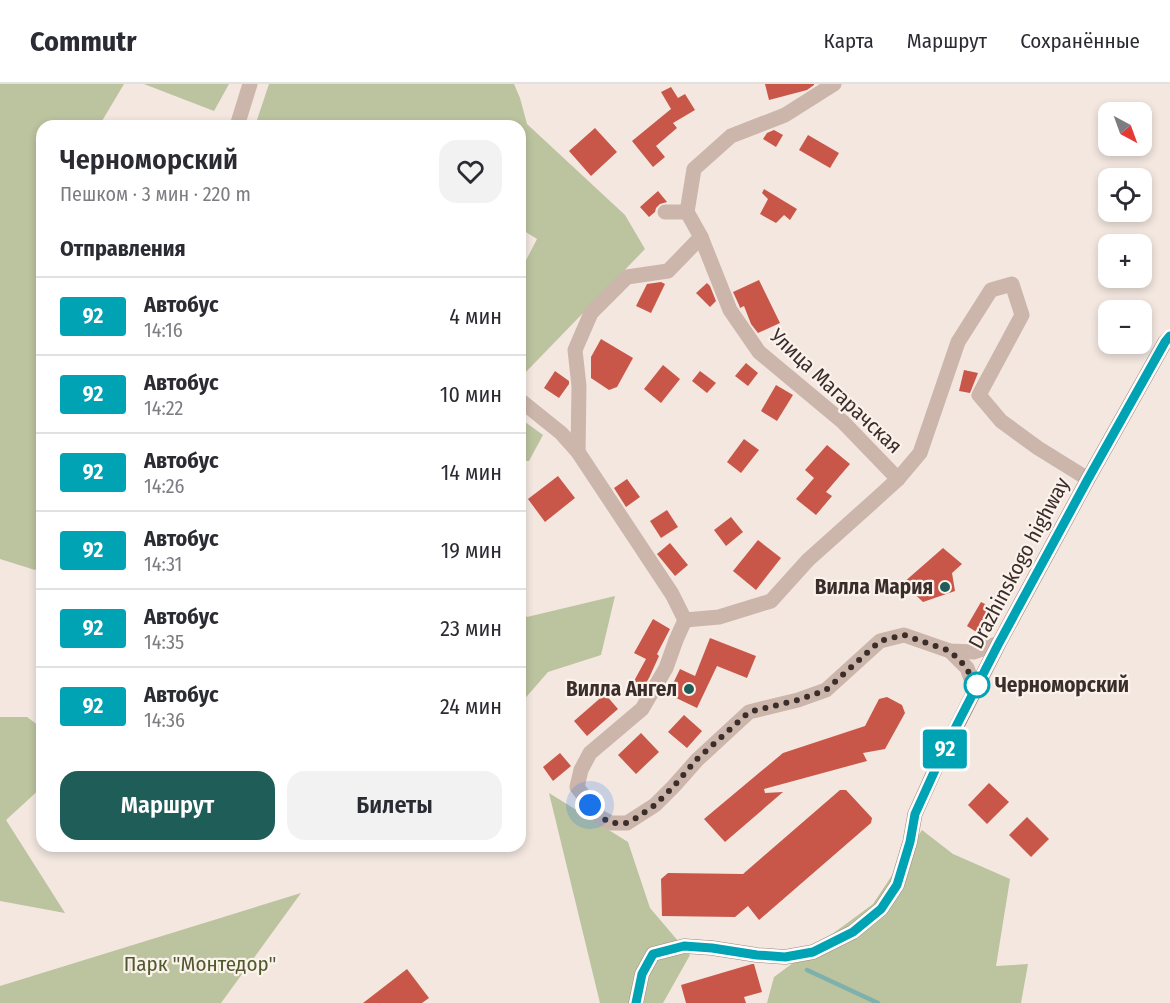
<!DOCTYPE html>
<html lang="ru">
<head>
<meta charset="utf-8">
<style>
  body { margin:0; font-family:"Fira Sans Condensed",sans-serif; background:#f2f2f3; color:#2b2b33; height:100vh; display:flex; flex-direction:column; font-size:22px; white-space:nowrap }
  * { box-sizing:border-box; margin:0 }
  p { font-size:20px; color:#7c7c81 }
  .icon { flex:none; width:33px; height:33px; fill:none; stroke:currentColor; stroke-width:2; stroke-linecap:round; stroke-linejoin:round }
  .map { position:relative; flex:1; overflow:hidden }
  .details { position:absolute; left:36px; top:36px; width:490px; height:732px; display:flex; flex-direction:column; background:#fff; border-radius:18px; box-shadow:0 3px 9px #0003 }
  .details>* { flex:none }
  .badge { padding:0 12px; border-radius:4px; font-size:21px; line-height:39px }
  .needle { width:39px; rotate:139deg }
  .fabs { position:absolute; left:1098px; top:18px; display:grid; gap:12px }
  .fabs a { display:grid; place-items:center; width:54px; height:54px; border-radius:12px; background:#fff; box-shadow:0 3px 9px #0003; font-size:30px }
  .you { position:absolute; width:30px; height:30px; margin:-15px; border:4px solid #fff; border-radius:50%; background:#1a73e8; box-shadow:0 0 0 9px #1a73e833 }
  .map>.badge { position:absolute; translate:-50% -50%; box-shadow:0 0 0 3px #fff }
  h2 { padding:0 24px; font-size:22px; line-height:54px }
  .round { display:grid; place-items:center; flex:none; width:63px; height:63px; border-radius:18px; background:#f2f2f3 }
  .overview { display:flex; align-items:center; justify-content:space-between; height:102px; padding:0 24px }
  h1 { font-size:28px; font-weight:600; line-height:45px }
  .primary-button { display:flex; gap:12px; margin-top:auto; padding:12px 24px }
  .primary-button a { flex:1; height:69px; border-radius:18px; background:#1e5d58; color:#fff; font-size:24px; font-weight:600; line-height:69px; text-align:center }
  .primary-button a+a { background:#f2f2f3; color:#2b2b33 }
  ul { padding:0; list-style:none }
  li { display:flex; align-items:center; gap:18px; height:78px; padding:0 24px; border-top:2px solid #e1e1e2 }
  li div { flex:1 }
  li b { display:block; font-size:22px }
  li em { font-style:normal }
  li .badge { min-width:66px; font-weight:700; text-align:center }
  header { display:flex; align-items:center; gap:36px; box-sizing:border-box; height:84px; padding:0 30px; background:#fff; border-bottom:2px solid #e1e1e2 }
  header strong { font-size:28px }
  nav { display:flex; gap:33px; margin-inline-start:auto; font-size:21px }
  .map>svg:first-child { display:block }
</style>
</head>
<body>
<header>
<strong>Commutr</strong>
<nav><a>Карта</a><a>Маршрут</a><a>Сохранённые</a></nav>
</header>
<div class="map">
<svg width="1170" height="919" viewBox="0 0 1170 919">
  <rect width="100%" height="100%" fill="#f3e7e0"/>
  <g fill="#bcc39f">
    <polygon points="0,0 124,0 99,42 42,42 42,481 35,486 0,475"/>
    <polygon points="144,0 229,0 214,27"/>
    <polygon points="269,0 514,0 520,14 527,40 625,131 645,165 523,291 520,290 521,186 537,155 521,145 520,42 255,42"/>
    <polygon points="521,335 543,351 529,377 521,377"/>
    <polygon points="615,512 601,571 548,588 521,619 521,526 527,533"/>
    <polygon points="0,633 27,633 42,644 42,703 6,736 65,829 0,817"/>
    <polygon points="549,709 628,758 650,824 690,871 663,919 600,919"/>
    <polygon points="922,746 953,770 1010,795 996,882 1028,880 1021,919 767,919 774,893 873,820"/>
    <polygon points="301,809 221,919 0,919 0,902"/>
  </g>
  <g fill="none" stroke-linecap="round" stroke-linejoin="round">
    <polyline stroke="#7eb1ac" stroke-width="4.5" points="807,886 878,919"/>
  </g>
  <g fill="#c85749">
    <polygon points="765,0 814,0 814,1 807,6 769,16"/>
    <polygon points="671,3 678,14 685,10 695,26 673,39 677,44 656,62 665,73 653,83 632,57 671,25 661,8"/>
    <polygon points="595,44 617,68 591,92 569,67"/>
    <polygon points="774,46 783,51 776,63 763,55 767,49"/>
    <polygon points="808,51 839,69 830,84 799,66"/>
    <polygon points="764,105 797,125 790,136 784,131 776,139 760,130 768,115 762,109"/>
    <polygon points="658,107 667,118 660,120 656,124 655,128 649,133 640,123"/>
    <polygon points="759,196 780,239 758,249 751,240 744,222 740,224 739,221 733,208"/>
    <polygon points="661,198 665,200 651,229 636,222 647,200"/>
    <polygon points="707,199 710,202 716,217 710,223 696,209"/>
    <polygon points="601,255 633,274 617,303 609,306 591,294 591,273"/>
    <polygon points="746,279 758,289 748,302 735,292"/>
    <polygon points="663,281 680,295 661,319 644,305"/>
    <polygon points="964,286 978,289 970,309 959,307"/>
    <polygon points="555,287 569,297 569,300 559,314 544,304"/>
    <polygon points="700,287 716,299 707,309 692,297"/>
    <polygon points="776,301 793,311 777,337 761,327"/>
    <polygon points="744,355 759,366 741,389 727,378"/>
    <polygon points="827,361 850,380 826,408 832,412 816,431 796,415 814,394 805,386"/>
    <polygon points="558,392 575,414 545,438 528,415"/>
    <polygon points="627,395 640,413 626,423 614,404"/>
    <polygon points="667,426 678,443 661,454 650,437"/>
    <polygon points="731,433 743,448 726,462 714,446"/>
    <polygon points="758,456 781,474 756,506 733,487"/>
    <polygon points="670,459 688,481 675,492 657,470"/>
    <polygon points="943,464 962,480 952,489 955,507 923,518 903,499"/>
    <polygon points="981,518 993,524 978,549 967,542"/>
    <polygon points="653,535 670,545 657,570 659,572 649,594 637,614 628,608 646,575 634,569"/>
    <polygon points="710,554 756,572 747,594 717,582 697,624 668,610 680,585 695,592"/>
    <polygon points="605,610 618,625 587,652 574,637"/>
    <polygon points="887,613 902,621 905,629 885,665 863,669 867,677 764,705 765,709 783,708 725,758 704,735 783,669 865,642 879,615"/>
    <polygon points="684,631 702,647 687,664 668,648"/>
    <polygon points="641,649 659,668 636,690 618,671"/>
    <polygon points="560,669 571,682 553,697 543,683"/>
    <polygon points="989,699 1009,718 987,740 968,721"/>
    <polygon points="840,706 846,706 872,734 871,739 759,836 748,822 735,833 662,832 661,795 668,789 743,790"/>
    <polygon points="1027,733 1049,755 1031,773 1009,751"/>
    <polygon points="752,880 754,880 762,908 744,913 746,919 686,919 681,901"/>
    <polygon points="407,885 429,914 422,919 363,919"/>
  </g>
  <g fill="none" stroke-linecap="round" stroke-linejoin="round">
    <g stroke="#ccb5ab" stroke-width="15">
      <polyline points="237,42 250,0"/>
      <polyline points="687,128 694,85 731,52 785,31 834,0"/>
      <polyline points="701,153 730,226 759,268 843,338 898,395"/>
      <polyline points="520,316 561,349 578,368 672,510 685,536 676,556 666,584 642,625 590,669 581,686 577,703 600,733 611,739 627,739 655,721 674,702 697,676 749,628 798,616 826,606 880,557 904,551 950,567 974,568 999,559"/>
      <polyline points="578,368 579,302 575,266 591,229 627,193 668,187 701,153 687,128 665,128"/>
      <polyline points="685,536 719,533 771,517 808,476 875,416 898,395 920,369 958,258 991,206 1012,200 1022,231 979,311 1001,337 1038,364 1088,395"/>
      <polyline points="950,567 967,584 975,605"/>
    </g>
    <polyline stroke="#a0847c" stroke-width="15" points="636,919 642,890 653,870 684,862 712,864 757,871 785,873 813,868 853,848 881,825 897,801 910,758 915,730 939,677 999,559 1088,395 1165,258 1170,253"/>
  </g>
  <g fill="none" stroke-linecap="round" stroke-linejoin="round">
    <g stroke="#fff" stroke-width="14">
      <polyline id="line" points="636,919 642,890 653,870 684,862 712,864 757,871 785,873 813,868 853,848 881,825 897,801 910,758 915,730 946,662 999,559 1088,395 1165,258 1170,252"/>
    </g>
    <use href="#line" stroke="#00a3b4" stroke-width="9"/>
    <polyline stroke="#3a2d2a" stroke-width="6" stroke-dasharray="0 10.8" points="590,721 600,733 611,739 627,739 638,733 655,721 674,702 696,676 749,628 798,616 826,606 880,557 904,551 950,567 967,584 975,605 977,601"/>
  </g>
  <g fill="#1e5d58" stroke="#fbf2ec" stroke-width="2">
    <circle cx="945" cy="503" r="6"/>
    <circle cx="689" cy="605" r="6"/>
  </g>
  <circle fill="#fff" stroke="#00a3b4" stroke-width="3" cx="977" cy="601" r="12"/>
  <g text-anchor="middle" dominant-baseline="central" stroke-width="4.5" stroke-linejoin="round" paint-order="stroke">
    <g font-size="21" fill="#3a2d2a" stroke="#fbf2ec">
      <text transform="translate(836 307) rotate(43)">Улица Магарачская</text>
      <text transform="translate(1019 479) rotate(-62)">Drazhinskogo highway</text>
    </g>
    <g font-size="21" font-weight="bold" fill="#3a2d2a" stroke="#fbf2ec" text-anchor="end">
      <text x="933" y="503">Вилла Мария</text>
      <text x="677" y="605">Вилла Ангел</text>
    </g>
    <g font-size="21" font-weight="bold" fill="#3a2d2a" stroke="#fbf2ec" text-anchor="start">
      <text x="995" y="601">Черноморский</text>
    </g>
    <g font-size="21" fill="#4f592d" stroke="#fbf2ec">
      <text x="200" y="880">Парк "Монтедор"</text>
    </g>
  </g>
</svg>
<div class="fabs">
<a><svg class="needle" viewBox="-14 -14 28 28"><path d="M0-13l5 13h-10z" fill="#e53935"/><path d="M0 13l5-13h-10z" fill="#7c7c81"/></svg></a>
<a><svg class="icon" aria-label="locate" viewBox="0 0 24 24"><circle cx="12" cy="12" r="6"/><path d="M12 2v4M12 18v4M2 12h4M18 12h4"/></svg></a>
<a>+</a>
<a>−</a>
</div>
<div class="you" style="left:590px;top:721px"></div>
<b class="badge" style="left:945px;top:665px;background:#00a3b4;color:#fff">92</b>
<section class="details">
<div class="overview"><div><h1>Черноморский</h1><p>Пешком · 3 мин · 220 m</p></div><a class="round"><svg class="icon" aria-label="heart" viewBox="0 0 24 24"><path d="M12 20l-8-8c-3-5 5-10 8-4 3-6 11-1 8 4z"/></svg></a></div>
<h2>Отправления</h2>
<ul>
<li><span class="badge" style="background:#00a3b4;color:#fff">92</span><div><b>Автобус</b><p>14:16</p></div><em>4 мин</em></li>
<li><span class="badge" style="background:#00a3b4;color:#fff">92</span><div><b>Автобус</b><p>14:22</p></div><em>10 мин</em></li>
<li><span class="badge" style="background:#00a3b4;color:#fff">92</span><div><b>Автобус</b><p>14:26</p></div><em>14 мин</em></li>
<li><span class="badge" style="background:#00a3b4;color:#fff">92</span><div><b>Автобус</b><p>14:31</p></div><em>19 мин</em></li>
<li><span class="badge" style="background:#00a3b4;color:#fff">92</span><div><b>Автобус</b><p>14:35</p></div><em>23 мин</em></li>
<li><span class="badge" style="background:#00a3b4;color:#fff">92</span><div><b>Автобус</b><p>14:36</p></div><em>24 мин</em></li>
</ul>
<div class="primary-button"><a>Маршрут</a><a>Билеты</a></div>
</section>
</div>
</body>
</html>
